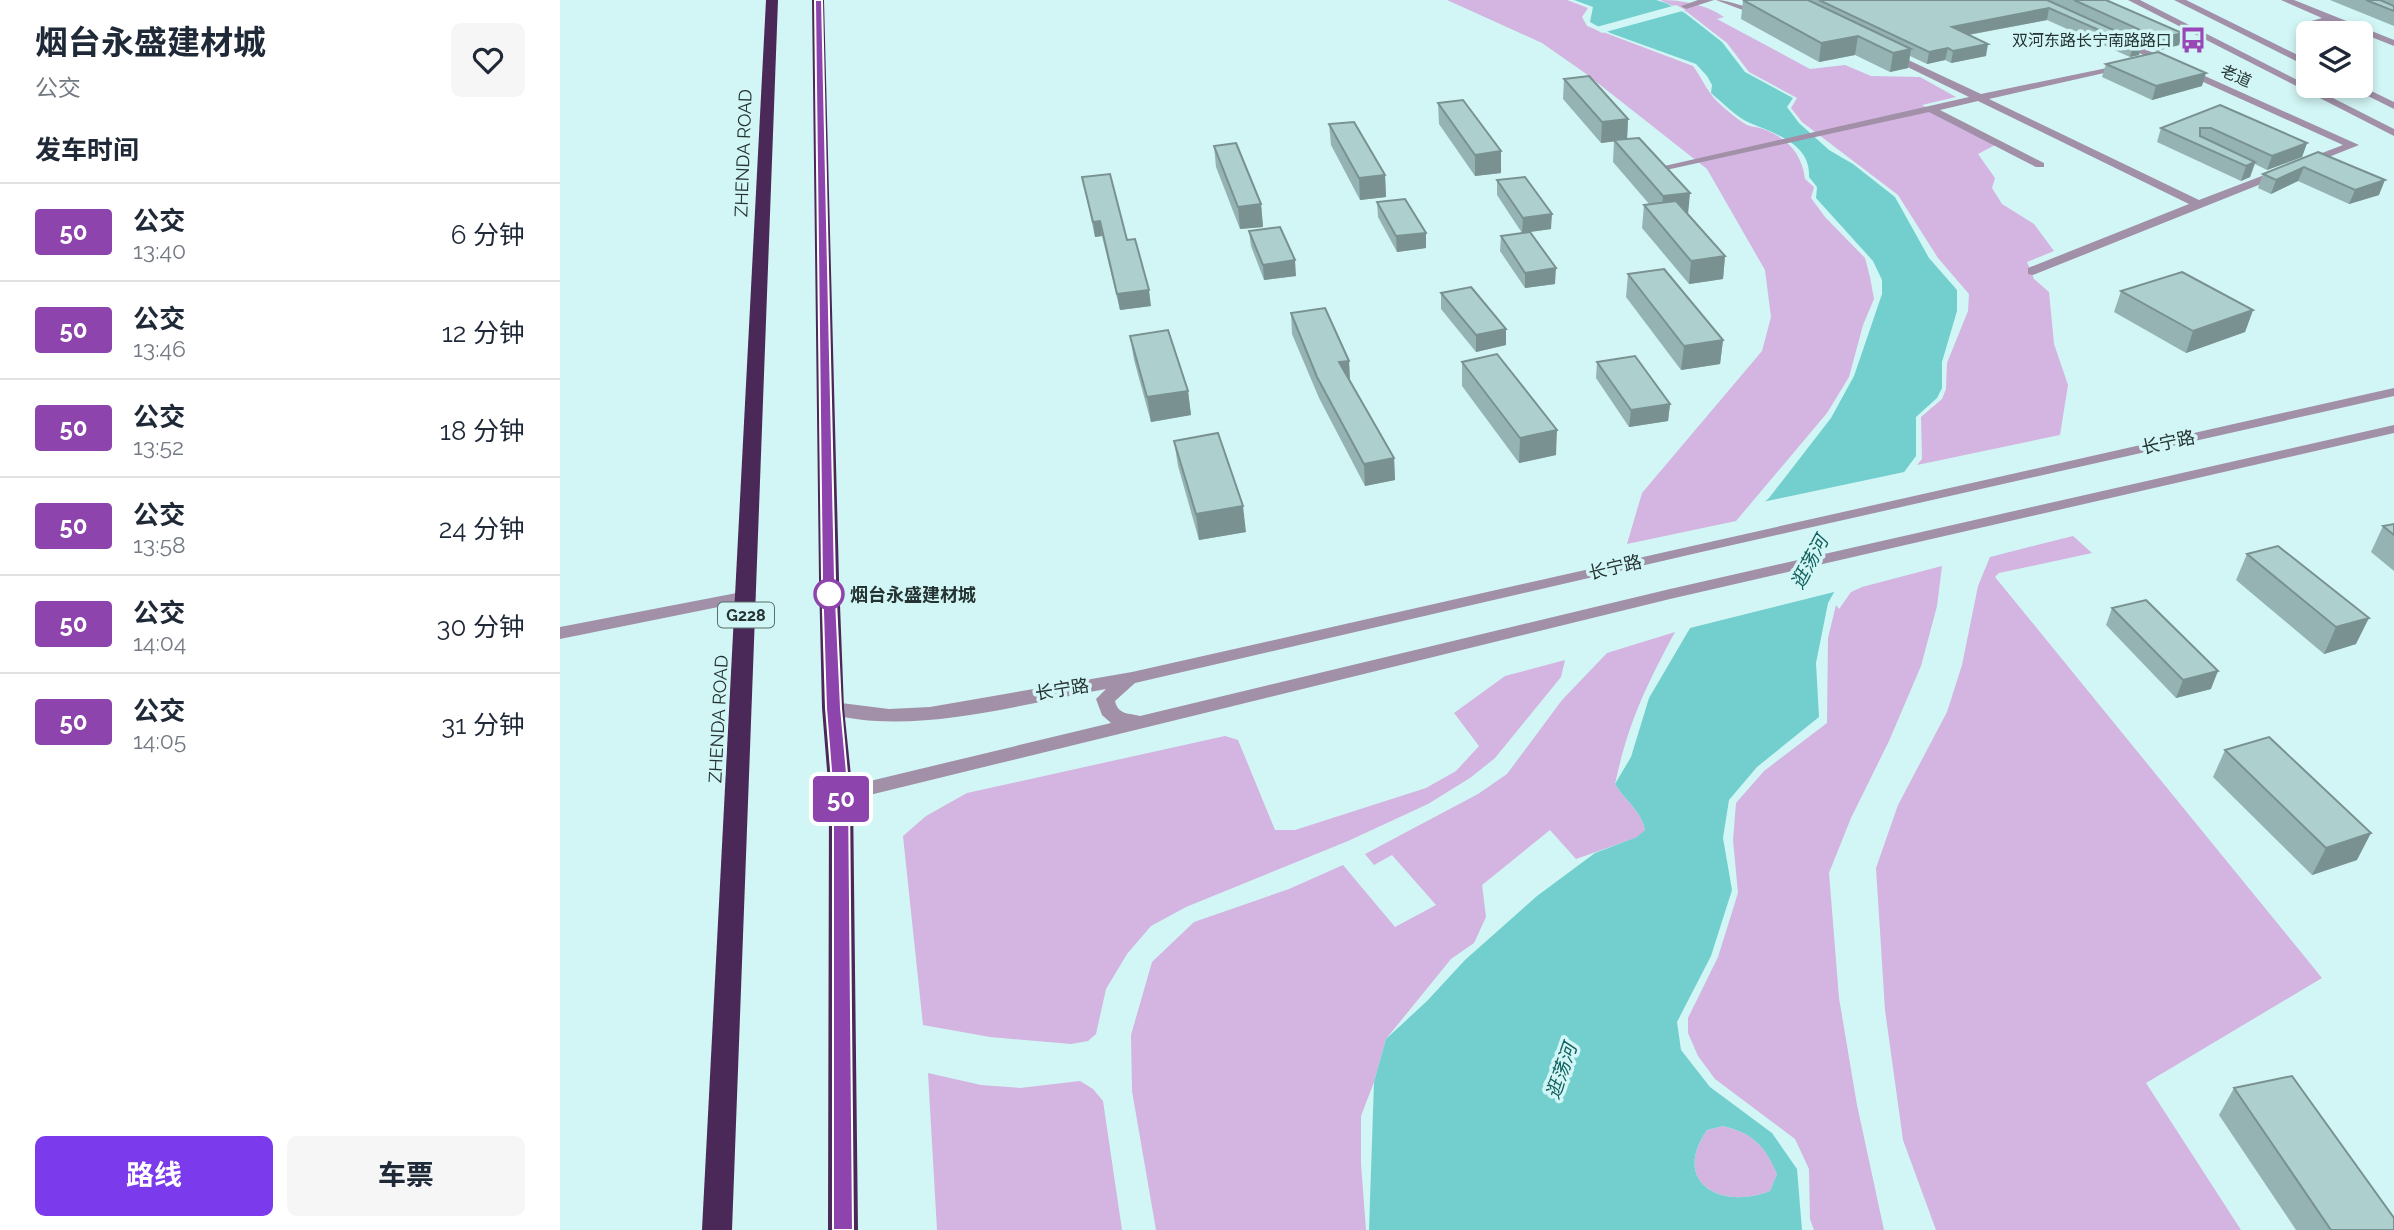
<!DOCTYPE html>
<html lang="zh">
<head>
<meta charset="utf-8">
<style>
  body { margin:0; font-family:Raleway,"Noto Sans SC",sans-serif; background:#f6f6f7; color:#1f2937; height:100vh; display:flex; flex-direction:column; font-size:26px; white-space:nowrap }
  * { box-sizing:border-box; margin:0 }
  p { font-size:23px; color:#747a83 }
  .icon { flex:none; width:38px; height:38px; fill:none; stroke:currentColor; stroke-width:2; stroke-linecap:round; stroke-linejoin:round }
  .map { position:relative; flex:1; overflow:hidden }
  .details { display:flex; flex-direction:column; background:#fff; width:560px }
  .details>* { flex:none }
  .badge { padding:0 14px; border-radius:5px; font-size:24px; line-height:46px }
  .controls { position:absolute; left:1736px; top:21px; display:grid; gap:14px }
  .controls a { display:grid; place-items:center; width:77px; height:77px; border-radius:10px; background:#fff; box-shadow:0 4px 10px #0003; font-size:35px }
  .map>.badge { position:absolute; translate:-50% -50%; box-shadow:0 0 0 4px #fff }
  h2 { padding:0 35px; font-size:26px; line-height:63px }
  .round { display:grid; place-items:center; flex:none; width:74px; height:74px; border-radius:10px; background:#f6f6f7 }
  .overview { display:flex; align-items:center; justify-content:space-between; height:119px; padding:0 35px }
  h1 { font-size:33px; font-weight:700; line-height:52px }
  .action { display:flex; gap:14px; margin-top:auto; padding:14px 35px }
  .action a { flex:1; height:80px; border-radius:10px; background:#7c3aed; color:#fff; font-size:28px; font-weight:700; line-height:80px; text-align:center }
  .action a+a { background:#f6f6f7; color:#1f2937 }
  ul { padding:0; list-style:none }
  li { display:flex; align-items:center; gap:21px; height:98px; padding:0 35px; border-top:2px solid #e0e1e3 }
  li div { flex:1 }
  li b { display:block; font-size:26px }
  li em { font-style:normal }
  li .badge { min-width:77px; font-weight:700; text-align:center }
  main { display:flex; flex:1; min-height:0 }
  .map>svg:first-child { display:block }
</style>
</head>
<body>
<main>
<section class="details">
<div class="overview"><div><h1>烟台永盛建材城</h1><p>公交</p></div><a class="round"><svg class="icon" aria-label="heart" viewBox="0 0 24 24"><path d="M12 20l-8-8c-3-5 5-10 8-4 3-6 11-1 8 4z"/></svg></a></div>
<h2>发车时间</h2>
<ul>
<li><span class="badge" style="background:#8e44ad;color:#fff">50</span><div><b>公交</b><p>13:40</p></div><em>6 分钟</em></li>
<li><span class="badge" style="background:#8e44ad;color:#fff">50</span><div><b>公交</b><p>13:46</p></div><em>12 分钟</em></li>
<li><span class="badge" style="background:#8e44ad;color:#fff">50</span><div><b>公交</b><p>13:52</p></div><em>18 分钟</em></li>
<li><span class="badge" style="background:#8e44ad;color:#fff">50</span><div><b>公交</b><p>13:58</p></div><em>24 分钟</em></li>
<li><span class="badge" style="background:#8e44ad;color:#fff">50</span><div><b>公交</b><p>14:04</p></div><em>30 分钟</em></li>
<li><span class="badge" style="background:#8e44ad;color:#fff">50</span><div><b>公交</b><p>14:05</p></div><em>31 分钟</em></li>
</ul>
<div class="action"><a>路线</a><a>车票</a></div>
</section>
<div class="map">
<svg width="1834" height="1230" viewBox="0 0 1834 1230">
  <rect width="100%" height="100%" fill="#d2f6f5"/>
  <g fill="#d4b4e0">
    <path d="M887,0H1007L1028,8L1022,17L1027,26L1133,66C1144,81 1147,93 1161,105C1169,112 1178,120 1187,125C1192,127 1198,127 1203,129C1227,138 1242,153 1245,179L1254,187L1251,198L1265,217L1305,258L1310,277L1314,299L1303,325L1289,377L1267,413L1176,521L1067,544L1082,493L1202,351L1211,317L1205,270L1147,169L1025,73L982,43Z"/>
    <path d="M1100,0C1122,0 1145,4 1164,17L1157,19L1250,69L1285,65L1311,76L1360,77L1396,97L1362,105L1435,145L1418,154L1435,178L1432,188L1442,204L1474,224L1494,251L1467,262L1474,279L1489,292L1494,344L1508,385L1500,435L1357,465L1362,459L1361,417L1382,399L1386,389L1387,363L1408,311L1409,294L1378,258L1338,195L1242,122L1231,108L1237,98L1189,72L1167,43L1127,12Z"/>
    <polygon points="1513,536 1532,553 1439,573 1435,577 1762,978 1586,1083 1681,1230 1376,1230 1343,1140 1325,1010 1316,868 1338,805 1387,712 1402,665 1418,586 1430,557"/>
    <polygon points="1382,566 1377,606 1361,666 1329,741 1291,818 1269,873 1279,998 1297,1105 1324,1230 1254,1230 1250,1219 1249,1169 1235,1139 1155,1079 1138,1056 1128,1033 1128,1018 1158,957 1178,893 1173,840 1176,803 1204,771 1267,723 1268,638 1276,605 1279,609 1291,592 1302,587"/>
    <path d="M1115,632C1086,686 1068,723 1055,784C1065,800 1082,812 1085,830L1078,837L1016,859L990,830L922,885L926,917L914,943L891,959L826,1039L814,1082L801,1116V1164L806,1230H596L572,1091L571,1035L592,962L634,922L729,889L783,865L835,927L876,905L832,855L814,865L805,854L918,794L947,774L1002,700L1047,653Z"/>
    <polygon points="1005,660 1001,677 935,758 910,778 868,804 788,841 626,907 591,926 567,954 546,989 536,1034 528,1041 511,1044 430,1037 363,1025 343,836 366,816 407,793 665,736 678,740 715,830 735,830 866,788 896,771 919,746 894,713 945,676"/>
    <polygon points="368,1073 421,1085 460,1088 520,1081 533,1089 543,1101 562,1230 377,1230"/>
    <path d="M1163,1126C1193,1133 1205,1146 1217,1174L1210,1191C1163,1210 1110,1184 1147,1130Z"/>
  </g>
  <path fill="#73cfce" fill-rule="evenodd" d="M1014,0H1096L1106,3L1125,13L1162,42L1185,72L1233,98L1227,107L1239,123L1269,150L1293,164L1335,197L1369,258L1397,290V311L1382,362V388L1377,398L1356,417V456L1336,483L1268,603L1256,663L1259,717L1197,767L1169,800L1163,838L1172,890L1151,956L1117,1022L1121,1050L1150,1087L1212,1133L1237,1169L1242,1230H809L814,1082L826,1039L867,1001L905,960L977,896L1035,853L1077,837L1085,830C1082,812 1065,800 1055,784L1071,757L1089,698L1170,560L1186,520L1209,498L1271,418L1294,376L1322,294V280L1313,261L1256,198L1257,187L1249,177C1251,144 1216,134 1190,123C1176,117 1163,103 1151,93L1152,85L1147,76L1136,64L1050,33L1030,22L1033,7ZM1163,1126C1193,1133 1205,1146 1217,1174L1210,1191C1163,1210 1110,1184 1147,1130Z"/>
  <g fill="#d2f6f5">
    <polygon points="1116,5 1126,10 1042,33 1033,28"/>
    <polygon points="1349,471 1313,526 1278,591 1126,629 1167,559 1183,518 1198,503"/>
  </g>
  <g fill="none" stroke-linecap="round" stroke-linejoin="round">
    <g fill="#a190a8" fill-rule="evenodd">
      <polygon points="1138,0 1154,0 1126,9 1121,6"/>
      <path d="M1156,0C1172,0 1189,11 1204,7L1209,10L1196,15Z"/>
      <polygon points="1568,0 1580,0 1834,129 1834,136"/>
      <polygon points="1614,0 1626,0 1748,60 1748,67"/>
      <polygon points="1721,0 1734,0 1834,40 1834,46 1771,21 1741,28 1741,24 1762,18"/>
      <polygon points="1560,38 1799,145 1473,275 1468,274 1468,268 1629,204 1418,101 1380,110 1484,163 1484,167 1476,167 1369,112 1097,172 1091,169 1409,97 1325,56 1325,52 1329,51 1421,94 1571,63 1571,67 1429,99 1639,200 1783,145 1557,43 1555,41"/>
      <polygon points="1788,86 1801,86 1834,102 1834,109"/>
      <path d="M1834,388V396L1137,553L575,683L555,701C558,715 569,713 580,716L1110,589L1834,425V433L1110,599L281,802L274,800L271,795L274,790L281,788L551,723L542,715L536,699L546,689C459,704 352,737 266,713L264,708L266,703L273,702L329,709L370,707L572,672Z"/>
      <polygon points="187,591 193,592 196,596 193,600 0,639 0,627"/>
    </g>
    <g fill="#4a2857" fill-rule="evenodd">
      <polygon points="206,0 218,0 172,1230 142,1230"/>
      <polygon points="252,0 264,0 279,579 284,708 293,795 298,1230 268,1230 269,795 262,708 259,579"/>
    </g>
  </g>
  <g fill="#95b3b2">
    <polygon points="1183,0 1546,0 1622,33 1619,45 1597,51 1582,44 1579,55 1570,57 1487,20 1409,35 1426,56 1391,63 1385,60 1367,64 1350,56 1348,68 1330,72 1295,55 1259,62 1181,19"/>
    <polygon points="1770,0 1834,0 1834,26"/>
    <polygon points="1546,64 1642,86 1592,100 1542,77"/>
    <polygon points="1004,79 1068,119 1067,139 1128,214 1165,256 1163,279 1129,284 1082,228 1084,205 1090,205 1053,162 1054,141 1041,143 1003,99"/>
    <polygon points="878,103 941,151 941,173 915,176 879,124"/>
    <polygon points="1660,105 1747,143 1742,157 1707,170 1695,164 1690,177 1681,181 1597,142 1601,128"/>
    <polygon points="769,124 825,175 826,197 800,200 771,145"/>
    <polygon points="654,146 701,204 703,227 680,229 656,167"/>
    <polygon points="1758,152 1819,195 1789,204 1738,181 1711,194 1698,188 1703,174"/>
    <polygon points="522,177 567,240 591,306 560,310 542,236 535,237"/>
    <polygon points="937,180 991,229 970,232 995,284 965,288 940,251 941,236 962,233 937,195"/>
    <polygon points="817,202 866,248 837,252 818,217"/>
    <polygon points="689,231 736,276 704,280 691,246"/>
    <polygon points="1068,274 1163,340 1160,364 1121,370 1066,297"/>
    <polygon points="1561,291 1693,310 1685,332 1626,353 1554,312"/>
    <polygon points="881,293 946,329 946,345 916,352 881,309"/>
    <polygon points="731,313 789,361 790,382 834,458 835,480 805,486 759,398 732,334"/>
    <polygon points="570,336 628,391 631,415 591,422 574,360"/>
    <polygon points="902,362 996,455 959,463 902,386"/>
    <polygon points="1037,362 1110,404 1108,421 1069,427 1036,378"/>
    <polygon points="614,441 686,532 639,540 618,466"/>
    <polygon points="1834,524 1834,571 1811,552 1823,526"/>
    <polygon points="1718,546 1796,644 1764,654 1676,580 1687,554"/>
    <polygon points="1552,608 1651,689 1616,698 1546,625"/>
    <polygon points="1665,750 1797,860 1752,875 1653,777"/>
    <polygon points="1674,1088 1834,1230 1736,1230 1659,1115"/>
  </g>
  <g fill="#799291">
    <polygon points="1489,8 1487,20 1390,38 1392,27"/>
    <polygon points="1622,33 1619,45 1597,51 1600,39"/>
    <polygon points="1298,36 1295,55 1259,62 1261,43"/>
    <polygon points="1582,43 1579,55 1570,57 1573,45"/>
    <polygon points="1428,44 1426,56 1391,63 1393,51"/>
    <polygon points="1388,48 1385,60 1367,64 1369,52"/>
    <polygon points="1351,49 1348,68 1330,72 1333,53"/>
    <polygon points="1646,73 1642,86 1592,100 1596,86"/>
    <polygon points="1068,119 1067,140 1041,143 1042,122"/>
    <polygon points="1747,143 1742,157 1707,170 1712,156"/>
    <polygon points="941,151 941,173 915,176 915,155"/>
    <polygon points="1695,162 1690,177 1681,181 1686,166"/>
    <polygon points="1744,167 1738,181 1711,194 1716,180"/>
    <polygon points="825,175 826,197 800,200 799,178"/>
    <polygon points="1825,180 1819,195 1789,204 1795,190"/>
    <polygon points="1130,193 1128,215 1101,218 1103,196"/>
    <polygon points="701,204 703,227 680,229 678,207"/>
    <polygon points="992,214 991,229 962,233 963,218"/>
    <polygon points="540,221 542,236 535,237 533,222"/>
    <polygon points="866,233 866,248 837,252 836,236"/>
    <polygon points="1165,256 1163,279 1129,284 1131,261"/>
    <polygon points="735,260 736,276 704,280 703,265"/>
    <polygon points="996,268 995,284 965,288 965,273"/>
    <polygon points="589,290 591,306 560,310 557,294"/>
    <polygon points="1693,310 1685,332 1626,353 1633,331"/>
    <polygon points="946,329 946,345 916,352 916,335"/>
    <polygon points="1163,340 1160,364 1121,370 1124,346"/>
    <polygon points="789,361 790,382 779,362"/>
    <polygon points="628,391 631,415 591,422 587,397"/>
    <polygon points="1110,404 1108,421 1069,427 1071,410"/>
    <polygon points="997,430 996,455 959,463 960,438"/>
    <polygon points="834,458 835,480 805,486 804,464"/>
    <polygon points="683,506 686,532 639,540 636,514"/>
    <polygon points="1809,618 1796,644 1764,654 1776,627"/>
    <polygon points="1658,671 1651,689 1616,698 1623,680"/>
    <polygon points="1811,833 1797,860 1752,875 1766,848"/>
  </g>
  <g fill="#add0cf" stroke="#799291" stroke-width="2">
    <polygon points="1183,0 1248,0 1351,49 1333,53 1298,36 1261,43"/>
    <polygon points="1259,0 1487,0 1582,43 1573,45 1489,8 1392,27 1428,44 1393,51 1388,48 1369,52"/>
    <polygon points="1514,0 1546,0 1622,33 1600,39"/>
    <polygon points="1806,0 1820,0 1834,6 1834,11"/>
    <polygon points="1598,52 1646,73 1596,86 1546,64"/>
    <polygon points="1029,76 1068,119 1042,122 1004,79"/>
    <polygon points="903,100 941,151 915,155 878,103"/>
    <polygon points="1660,105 1747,143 1712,156 1651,128 1640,128 1640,136 1695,162 1686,166 1601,128"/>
    <polygon points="794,122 825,175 799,178 769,124"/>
    <polygon points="1079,138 1130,193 1103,196 1054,140"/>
    <polygon points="676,143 701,204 678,207 654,146"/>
    <polygon points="1758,152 1825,180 1795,190 1744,167 1716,180 1703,174"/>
    <polygon points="550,174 567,240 575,239 589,290 557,294 540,221 533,222 522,177"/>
    <polygon points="965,177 992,214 963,218 937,180"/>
    <polygon points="845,199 866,233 836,236 817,202"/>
    <polygon points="1116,201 1165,256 1131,261 1084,205"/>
    <polygon points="720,227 735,260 703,265 689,231"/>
    <polygon points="970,232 996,268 965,273 941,236"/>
    <polygon points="1104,269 1163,340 1124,346 1068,274"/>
    <polygon points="1622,272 1693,310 1633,331 1561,291"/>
    <polygon points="911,287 946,329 916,335 881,293"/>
    <polygon points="765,308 789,361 779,362 834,458 804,464 757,377 731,313"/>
    <polygon points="608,330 628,391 587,397 570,336"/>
    <polygon points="937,354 997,430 960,438 902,362"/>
    <polygon points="1075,356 1110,404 1071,410 1037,362"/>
    <polygon points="658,433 683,506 636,514 614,441"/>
    <polygon points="1834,524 1834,535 1823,526"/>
    <polygon points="1718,546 1809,618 1776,627 1687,554"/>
    <polygon points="1586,600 1658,671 1623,680 1552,608"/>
    <polygon points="1709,737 1811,833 1766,848 1665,750"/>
    <polygon points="1732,1076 1834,1218 1834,1230 1771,1230 1674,1088"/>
  </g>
  <polygon fill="#8e44ad" stroke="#fff" stroke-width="2" points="255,0 262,0 275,579 281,708 289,795 293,1230 273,1230 273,795 266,708 262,579"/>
  <defs>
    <g id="bus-bare" transform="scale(2.1)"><path d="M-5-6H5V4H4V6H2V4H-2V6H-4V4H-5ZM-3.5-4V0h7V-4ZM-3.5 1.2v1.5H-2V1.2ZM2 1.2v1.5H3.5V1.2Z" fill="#9947b6" stroke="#d2f6f5" stroke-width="2.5" paint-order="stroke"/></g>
  </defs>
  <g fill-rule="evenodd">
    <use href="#bus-bare" x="1633" y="40"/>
  </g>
  <circle fill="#fff" stroke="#8e44ad" stroke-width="3.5" cx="269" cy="594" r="14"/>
  <g text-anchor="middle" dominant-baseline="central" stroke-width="7" stroke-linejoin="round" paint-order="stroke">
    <g font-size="16" fill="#253333" stroke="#d2f6f5" text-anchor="end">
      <text x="1612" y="40">双河东路长宁南路路口</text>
    </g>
    <g font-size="16" fill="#253333" stroke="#d2f6f5">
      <text transform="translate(1676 76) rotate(24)">老道</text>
    </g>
    <rect fill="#d2f6f5" stroke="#596e6d" stroke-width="2" x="158" y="602.5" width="56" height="25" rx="5"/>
    <g font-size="16" font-weight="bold" fill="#253333">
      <text x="186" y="615">G228</text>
    </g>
    <g font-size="18" fill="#253333" stroke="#d2f6f5">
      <text transform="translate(183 153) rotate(-88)">ZHENDA ROAD</text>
      <text transform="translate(1608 442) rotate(-12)">长宁路</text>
      <text transform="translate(1055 567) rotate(-13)">长宁路</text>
      <text transform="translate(502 689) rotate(-9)">长宁路</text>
      <text transform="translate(158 719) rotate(-87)">ZHENDA ROAD</text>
    </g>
    <g font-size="18" font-weight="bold" fill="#253333" stroke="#d2f6f5" text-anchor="start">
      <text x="290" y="594">烟台永盛建材城</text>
    </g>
    <g font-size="19" font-style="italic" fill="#116060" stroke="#d2f6f5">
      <text transform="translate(1249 562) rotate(-62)">逛荡河</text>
      <text transform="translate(1001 1071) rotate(-71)">逛荡河</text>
    </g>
  </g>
</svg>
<div class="controls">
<a><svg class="icon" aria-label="layers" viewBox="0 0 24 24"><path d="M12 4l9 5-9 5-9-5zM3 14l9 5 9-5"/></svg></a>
</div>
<b class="badge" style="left:281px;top:799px;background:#8e44ad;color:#fff">50</b>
</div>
</main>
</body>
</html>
